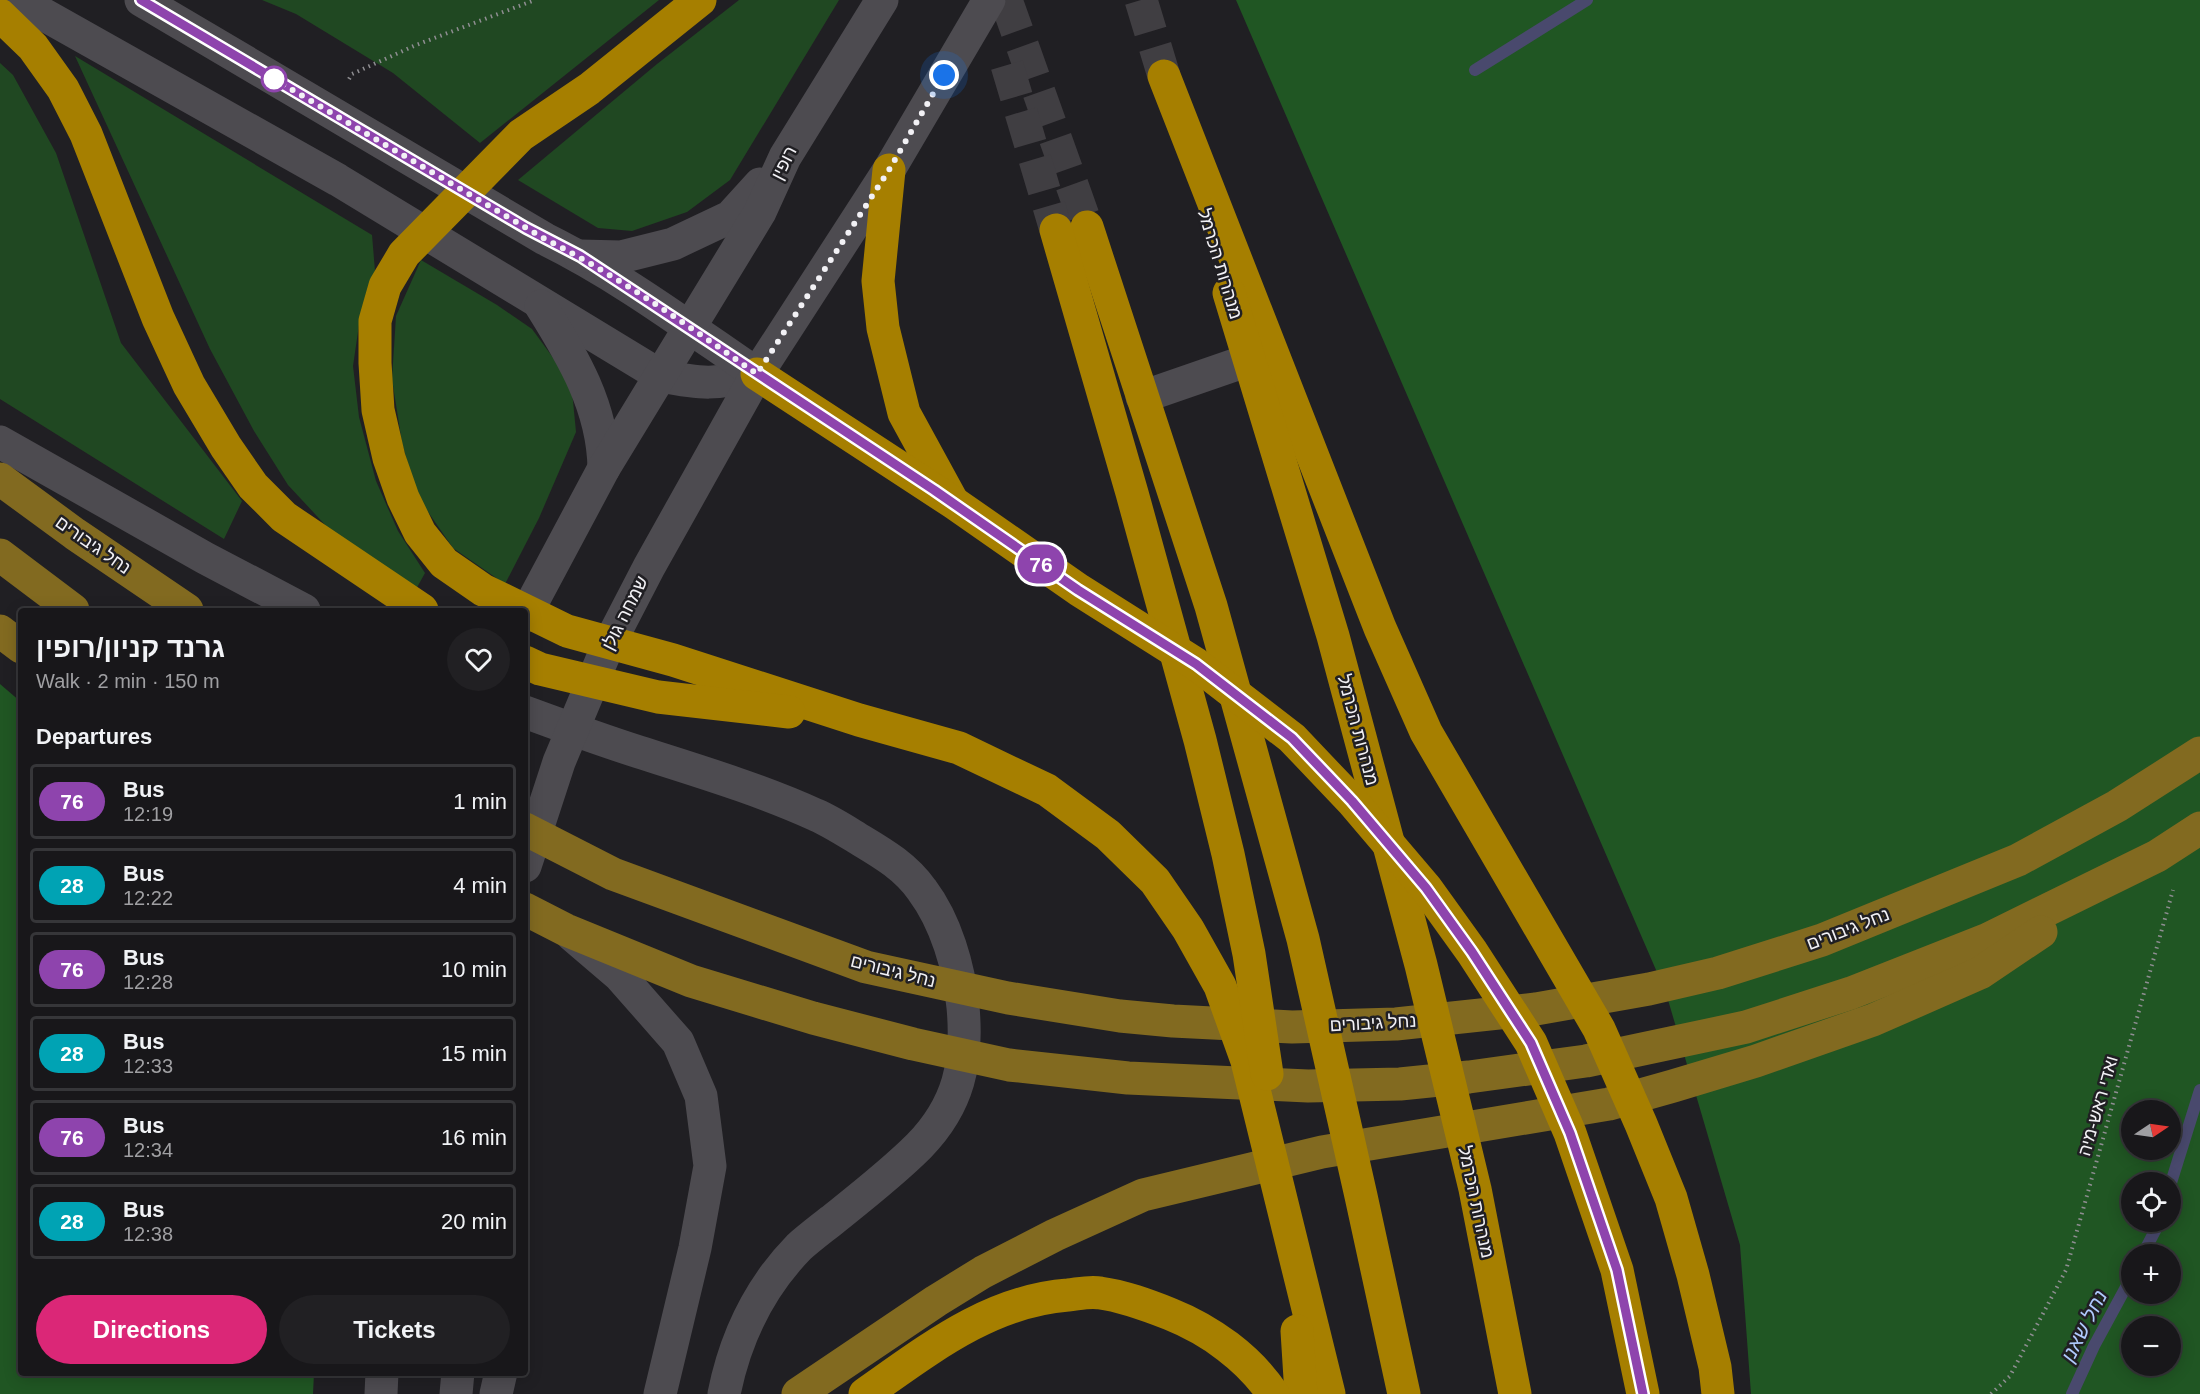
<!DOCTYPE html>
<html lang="en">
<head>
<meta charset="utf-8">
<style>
  body { margin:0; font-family:Helvetica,"Noto Sans Hebrew",sans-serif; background:#212023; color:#f1f3f6; height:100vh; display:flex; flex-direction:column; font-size:22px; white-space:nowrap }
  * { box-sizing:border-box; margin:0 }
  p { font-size:20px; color:#9f9fa2 }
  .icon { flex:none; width:33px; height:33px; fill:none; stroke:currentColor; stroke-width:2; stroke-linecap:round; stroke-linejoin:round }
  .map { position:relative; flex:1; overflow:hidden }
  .drawer { position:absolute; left:18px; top:608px; width:510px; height:768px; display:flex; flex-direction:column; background:#18171a; border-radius:6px; box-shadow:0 3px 15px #0003,0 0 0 2px #363639 }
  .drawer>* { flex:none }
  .badge { padding:0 12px; border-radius:20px; font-size:21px; line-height:39px }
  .needle { width:39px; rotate:77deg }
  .buttons { position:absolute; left:2121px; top:1100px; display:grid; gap:12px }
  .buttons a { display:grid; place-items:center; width:60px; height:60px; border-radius:50%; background:#18171a; box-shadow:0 3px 15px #0003,0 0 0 2px #363639; font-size:30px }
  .you { position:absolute; width:30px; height:30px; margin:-15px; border:4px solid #fff; border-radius:50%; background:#1a73e8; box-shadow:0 0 0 9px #1a73e833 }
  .map>.badge { position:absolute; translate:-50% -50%; box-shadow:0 0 0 3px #fff }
  h2 { padding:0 18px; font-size:22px; line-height:54px }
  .round { display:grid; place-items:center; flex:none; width:63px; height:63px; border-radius:32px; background:#212023 }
  .summary { display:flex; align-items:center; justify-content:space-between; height:102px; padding:0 18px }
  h1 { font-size:28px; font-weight:700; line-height:45px }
  .primary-button { display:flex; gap:12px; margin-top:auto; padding:12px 18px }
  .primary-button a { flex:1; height:69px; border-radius:36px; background:#db2777; color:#fff; font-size:24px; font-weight:700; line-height:69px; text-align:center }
  .primary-button a+a { background:#212023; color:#f1f3f6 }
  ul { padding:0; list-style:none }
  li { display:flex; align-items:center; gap:18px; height:75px; margin:0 12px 9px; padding:0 6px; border:3px solid #363639; border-radius:6px }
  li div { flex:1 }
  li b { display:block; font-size:22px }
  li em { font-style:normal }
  li .badge { min-width:66px; font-weight:700; text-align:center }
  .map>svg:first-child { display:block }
</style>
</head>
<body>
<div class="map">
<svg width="2200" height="1394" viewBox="0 0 2200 1394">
  <rect width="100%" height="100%" fill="#201f23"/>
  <g fill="#204822">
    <polygon points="262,0 659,0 480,143 393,73 296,14"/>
    <polygon points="739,0 839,0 730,180 687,212 632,231 598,228 518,180 657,64"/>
    <polygon points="75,56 372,235 375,271 360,318 353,366 359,417 376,481 398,531 425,573 415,591 342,543 288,485 254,431 210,349"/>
    <polygon points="0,63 13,75 56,153 121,343 242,501 224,539 0,399"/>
    <polygon points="421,260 497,305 532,329 554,359 572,391 576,432 539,518 505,584 453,548 417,496 402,443 392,379 396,316"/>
  </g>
  <g fill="#205623" fill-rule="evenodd">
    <path d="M1236,0H2200V1394H1751L1740,1245L1666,993ZM2132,1110H2170V1149H2132ZM2132,1182H2170V1221H2132ZM2132,1254H2170V1293H2132ZM2132,1326H2170V1365H2132Z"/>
    <polygon points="0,684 21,702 21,1372 314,1373 313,1394 0,1394"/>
  </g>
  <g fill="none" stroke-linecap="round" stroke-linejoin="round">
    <g stroke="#49496d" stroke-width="12">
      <polyline points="1475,70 1587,0"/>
      <polyline points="2170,1186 2200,1090"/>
      <polyline points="2143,1254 2160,1221"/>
      <polyline points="2072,1394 2094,1346 2132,1276"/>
    </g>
    <g stroke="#403e42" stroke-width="33" stroke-dasharray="33 16" stroke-linecap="butt">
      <polyline points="1006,0 1087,227"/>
      <polyline points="1141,0 1164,76"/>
      <polyline points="1007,65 1056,230"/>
    </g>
    <g stroke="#8f8e92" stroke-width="4" stroke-dasharray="1.5 4.5" stroke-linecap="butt">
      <polyline points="349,79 352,74 416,45 535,0"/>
      <polyline points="1991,1394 2010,1376 2066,1270 2173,890"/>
    </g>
    <g stroke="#4d4b50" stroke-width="33">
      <path d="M18,0L338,180L661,376C702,384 716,385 757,374"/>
      <path d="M141,0L545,239C620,276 688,327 757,374"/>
      <polyline points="580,256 621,257 673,244 730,217 760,184"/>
      <path d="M541,306C573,357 603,407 604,468"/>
      <polyline points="1142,397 1249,360"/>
      <polyline points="0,442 205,558 304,610"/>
      <polyline points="525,616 604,468 760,212 785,157 882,0"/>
      <path d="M525,712C563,726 601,740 639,752C698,771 759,789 816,815C830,821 844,830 857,838C882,853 905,866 922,890C946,922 959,967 963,1007C968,1062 959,1105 919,1146C892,1173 861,1197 831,1221C821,1229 809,1238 799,1247C759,1288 735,1339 724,1394"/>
      <polyline points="525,866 559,762 606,650 649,567 757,374 889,170 989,0"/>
      <polyline points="572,935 620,976 678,1042 701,1096 710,1166 695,1248 660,1394"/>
      <polyline points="381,1394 382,1372"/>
      <polyline points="456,1394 458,1372"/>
      <polyline points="496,1394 501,1372"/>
    </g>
    <g stroke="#826a20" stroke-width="33">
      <polyline points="0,479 75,534 187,610"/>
      <polyline points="0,555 73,610"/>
      <polyline points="0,631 21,647"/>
      <polyline points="525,829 613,874 866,967 1008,998 1120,1016 1173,1021 1292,1027 1396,1024 1536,1009 1649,989 1718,973 1822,940 2018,860 2117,806 2200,753"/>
      <polyline points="525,909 566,930 691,981 813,1018 913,1044 1009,1065 1128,1078 1308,1086 1400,1084 1469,1077 1586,1061 1746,1027 1851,993 1988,939 2157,856 2200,828"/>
      <polyline points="798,1394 936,1301 983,1272 1055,1235 1143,1195 1322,1152 1609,1104 1673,1086 1756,1061 1873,1020 1980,973 2041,932"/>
    </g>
    <g stroke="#a67f00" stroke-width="33">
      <polyline points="700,0 589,89 521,135 404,254 385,286 375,321 375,363 378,410 389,458 403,498 420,533 444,563 483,590 567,631 673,660 859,720 959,748 1047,790 1108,835 1155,881 1188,929 1220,986 1247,1061 1329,1394"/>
      <polyline points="0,15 33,47 63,89 86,134 158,318 189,385 226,447 253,486 284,517 422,610"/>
      <polyline points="1164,76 1380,628 1426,732 1599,1029 1641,1124 1671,1198 1693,1275 1715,1367 1718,1394"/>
      <polyline points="889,170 878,281 883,328 904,413 951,499"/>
      <polyline points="1087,227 1211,606 1303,939 1361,1196 1404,1394"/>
      <polyline points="1056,230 1132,493 1200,740 1228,854 1249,954 1267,1074"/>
      <polyline points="1229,293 1333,636 1421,965 1475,1189 1515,1394"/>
      <polyline points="757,374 954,503 1079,590 1196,664 1292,738 1352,801 1426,888 1472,952 1531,1043 1570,1133 1617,1270 1643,1394"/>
      <polyline points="525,662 540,669 658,697 789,712"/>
      <polyline points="1297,1331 1301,1394"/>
      <path d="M865,1394C928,1350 989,1301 1068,1295C1078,1294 1090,1291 1100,1293C1123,1296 1147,1305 1170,1314C1210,1330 1249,1358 1273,1394"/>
    </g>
  </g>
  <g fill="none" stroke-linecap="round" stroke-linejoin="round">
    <g stroke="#fff" stroke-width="14">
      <polyline id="line" points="141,0 526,228 580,256 934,490 1078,590 1196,664 1292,738 1352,801 1426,888 1472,952 1531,1043 1570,1133 1617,1270 1643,1394"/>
    </g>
    <use href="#line" stroke="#8e44ad" stroke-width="9"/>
    <path stroke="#f2f1f5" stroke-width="6" stroke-dasharray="0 10.8" d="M274,79L545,239C620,277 688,326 757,374L889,170L944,75"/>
  </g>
  <circle fill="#fff" stroke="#8e44ad" stroke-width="3" cx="274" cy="79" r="12"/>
  <g text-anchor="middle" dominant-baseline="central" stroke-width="5" stroke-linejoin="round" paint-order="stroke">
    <g font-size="18" fill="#f2f1f5" stroke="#201f23">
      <text transform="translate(784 163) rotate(-63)">רופין</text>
      <text transform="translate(1220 264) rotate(73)">מנהרות הכרמל</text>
      <text transform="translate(93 545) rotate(35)">נחל גיבורים</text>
      <text transform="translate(625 613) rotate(-63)">שמחה גולן</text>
      <text transform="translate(1358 730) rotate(75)">מנהרות הכרמל</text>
      <text transform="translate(1848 929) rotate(-21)">נחל גיבורים</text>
      <text transform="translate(893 971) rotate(14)">נחל גיבורים</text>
      <text transform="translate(1373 1023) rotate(-3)">נחל גיבורים</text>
      <text transform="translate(2098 1106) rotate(-74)">ואדי ראש-מיה</text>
      <text transform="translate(1476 1202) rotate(78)">מנהרות הכרמל</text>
    </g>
    <g font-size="20" font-style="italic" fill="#afc9fc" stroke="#201f23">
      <text transform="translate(2084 1326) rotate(-63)">נחל שאנן</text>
    </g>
  </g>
</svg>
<div class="buttons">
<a><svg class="needle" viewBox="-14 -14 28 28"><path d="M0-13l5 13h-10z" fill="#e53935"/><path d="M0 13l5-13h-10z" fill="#9f9fa2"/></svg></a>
<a><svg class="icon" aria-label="locate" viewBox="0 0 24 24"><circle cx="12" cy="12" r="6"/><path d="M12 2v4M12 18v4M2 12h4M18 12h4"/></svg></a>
<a>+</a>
<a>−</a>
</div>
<div class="you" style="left:944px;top:75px"></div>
<b class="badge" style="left:1041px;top:564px;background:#8e44ad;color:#fff">76</b>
<section class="drawer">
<div class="summary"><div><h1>גרנד קניון/רופין</h1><p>Walk · 2 min · 150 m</p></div><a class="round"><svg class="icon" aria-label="heart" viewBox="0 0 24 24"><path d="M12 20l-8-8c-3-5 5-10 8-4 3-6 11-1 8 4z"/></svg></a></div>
<h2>Departures</h2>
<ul>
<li><span class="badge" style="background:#8e44ad;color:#fff">76</span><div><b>Bus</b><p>12:19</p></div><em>1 min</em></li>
<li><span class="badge" style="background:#00a3b4;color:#fff">28</span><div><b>Bus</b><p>12:22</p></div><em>4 min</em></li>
<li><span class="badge" style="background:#8e44ad;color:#fff">76</span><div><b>Bus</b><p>12:28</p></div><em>10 min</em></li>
<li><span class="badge" style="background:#00a3b4;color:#fff">28</span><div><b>Bus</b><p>12:33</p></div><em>15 min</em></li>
<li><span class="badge" style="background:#8e44ad;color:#fff">76</span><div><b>Bus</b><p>12:34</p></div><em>16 min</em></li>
<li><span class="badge" style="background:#00a3b4;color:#fff">28</span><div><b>Bus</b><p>12:38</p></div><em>20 min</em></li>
</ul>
<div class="primary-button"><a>Directions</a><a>Tickets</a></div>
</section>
</div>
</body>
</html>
